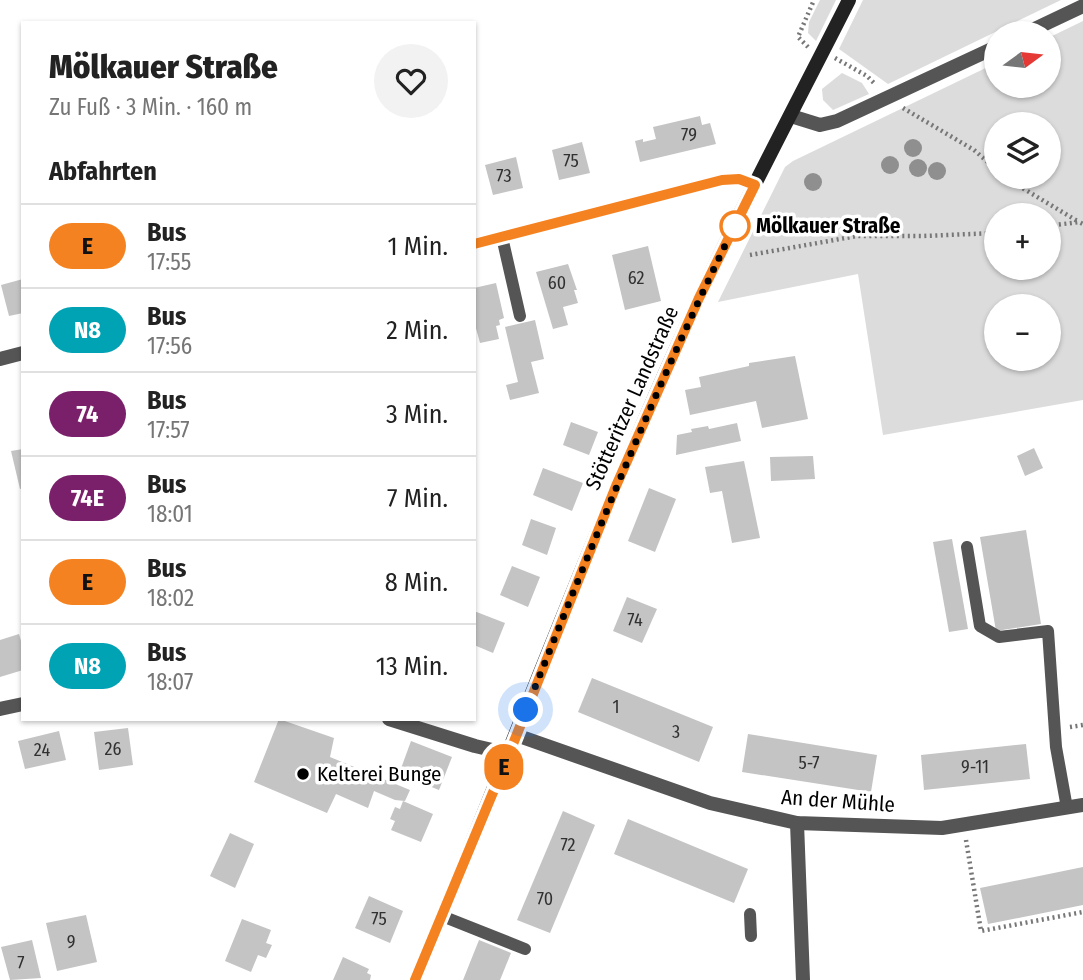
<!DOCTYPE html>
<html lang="de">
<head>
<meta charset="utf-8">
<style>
  body { margin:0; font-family:"Fira Sans Condensed",sans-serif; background:#f2f2f2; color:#222; height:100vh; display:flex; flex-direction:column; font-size:26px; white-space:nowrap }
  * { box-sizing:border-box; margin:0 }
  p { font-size:23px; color:#767676 }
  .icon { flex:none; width:38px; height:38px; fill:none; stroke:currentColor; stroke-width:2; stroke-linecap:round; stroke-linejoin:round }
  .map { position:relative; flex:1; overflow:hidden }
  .panel { position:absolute; left:21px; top:21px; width:455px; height:700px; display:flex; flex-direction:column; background:#fff; border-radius:0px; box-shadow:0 2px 5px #0004 }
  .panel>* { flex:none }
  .badge { padding:0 14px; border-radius:23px; font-size:24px; line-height:46px }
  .needle { width:46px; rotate:75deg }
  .buttons { position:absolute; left:984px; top:21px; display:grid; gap:14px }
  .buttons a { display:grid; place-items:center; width:77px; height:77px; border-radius:50%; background:#fff; box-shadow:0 2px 5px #0004; font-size:35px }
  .you { position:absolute; width:35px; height:35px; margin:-18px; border:5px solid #fff; border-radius:50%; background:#1a73e8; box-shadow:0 0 0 10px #1a73e833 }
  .map>.badge { position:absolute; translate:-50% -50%; box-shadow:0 0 0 4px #fff }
  h2 { padding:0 28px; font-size:26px; line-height:63px }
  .round { display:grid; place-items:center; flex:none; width:74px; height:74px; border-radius:37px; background:#f2f2f2 }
  .overview { display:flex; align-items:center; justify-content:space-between; height:119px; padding:0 28px }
  h1 { font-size:33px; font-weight:800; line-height:52px }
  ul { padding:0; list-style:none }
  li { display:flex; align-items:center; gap:21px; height:84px; padding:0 28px; border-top:2px solid #e0e0e0 }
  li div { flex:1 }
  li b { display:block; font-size:26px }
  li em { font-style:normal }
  li .badge { min-width:77px; font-weight:700; text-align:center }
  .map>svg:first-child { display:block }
</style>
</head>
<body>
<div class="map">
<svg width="1083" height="980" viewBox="0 0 1083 980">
  <rect width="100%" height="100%" fill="#fff"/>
  <g fill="#dcdcdc" fill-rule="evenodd">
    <polygon points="820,0 836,0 816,41 808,33 809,22"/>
    <polygon points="863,0 1061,0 888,84 839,49"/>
    <path d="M1083,21V400L883,435L858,274L718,302L785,167L793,161L996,63V86H1048V38ZM1048,124V177H996V124ZM996,215H1048V268H996ZM1048,306V359H996V306Z"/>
    <polygon points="842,73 862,83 869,94 833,110 823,100 822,89"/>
  </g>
  <g fill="#c4c4c4">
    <polygon points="700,116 702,125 710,123 716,144 640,162 635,141 643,139 643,142 656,139 653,127"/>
    <polygon points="582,142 590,173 559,180 552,150"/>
    <polygon points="516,157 523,188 493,195 485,165"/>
    <polygon points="648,246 661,301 625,310 612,255"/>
    <polygon points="568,264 577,290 574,290 578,303 563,307 568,325 553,329 536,272"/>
    <polygon points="23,279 23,313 9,316 1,285"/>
    <polygon points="496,283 504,318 499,320 500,325 496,326 499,339 480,343 474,321 474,288"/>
    <polygon points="535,320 544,359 531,362 539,393 510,400 506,385 518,382 505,327"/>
    <polygon points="795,356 808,419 762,428 756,401 690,415 685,390 701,387 699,377 749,366 749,363"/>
    <polygon points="571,422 598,432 589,455 563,445"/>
    <polygon points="737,423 741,441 676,455 677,435 692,432 691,429 708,426 709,429"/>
    <polygon points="1034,448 1043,468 1025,476 1017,456"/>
    <polygon points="23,449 23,488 20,489 11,451"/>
    <polygon points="813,456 815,479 771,481 770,457"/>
    <polygon points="744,461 760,538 732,543 722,491 710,493 705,467"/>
    <polygon points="543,468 583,483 572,511 533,495"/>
    <polygon points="649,488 676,499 655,552 628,541"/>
    <polygon points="531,519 556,528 547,555 522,545"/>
    <polygon points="1026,530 1041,624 996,631 980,537"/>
    <polygon points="952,539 968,629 949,632 933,542"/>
    <polygon points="512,566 540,577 528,607 500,595"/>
    <polygon points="627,597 657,609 642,643 613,631"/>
    <polygon points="474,611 505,623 493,653 474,645"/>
    <polygon points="19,634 23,648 23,670 0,677 0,640"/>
    <polygon points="592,678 713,727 699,762 578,712"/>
    <polygon points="279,719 334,738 330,757 410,790 405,801 395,800 374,791 368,808 336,794 327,813 254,782"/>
    <polygon points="128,728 133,765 99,770 94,732"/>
    <polygon points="59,731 66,760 25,769 18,741"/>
    <polygon points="748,734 877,755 871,792 742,772"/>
    <polygon points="411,741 452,757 439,790 399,774"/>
    <polygon points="1026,744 1030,779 924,790 921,755"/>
    <polygon points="403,801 433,814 421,842 391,830 395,821 390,819 395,807 400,809"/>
    <polygon points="563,811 595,825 550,933 517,920"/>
    <polygon points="628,819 748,869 734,903 614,854"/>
    <polygon points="230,833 254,844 235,888 210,876"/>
    <polygon points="1083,867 1083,905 988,924 980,888"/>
    <polygon points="369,896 403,911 390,943 355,928"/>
    <polygon points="86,915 97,962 57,971 46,923"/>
    <polygon points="242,919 271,930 266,943 272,945 266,958 258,955 251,972 225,961"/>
    <polygon points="32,940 41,978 10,980 1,947"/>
    <polygon points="479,940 511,953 500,980 463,980"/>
    <polygon points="343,957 369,969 367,973 371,975 370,980 333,980"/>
  </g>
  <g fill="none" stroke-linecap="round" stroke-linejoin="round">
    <g stroke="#777" stroke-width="4.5" stroke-dasharray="2 3.5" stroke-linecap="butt">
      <polyline points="808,47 798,37 814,0"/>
      <polyline points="835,58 867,76 875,84"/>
      <polyline points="903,108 974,150 996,169"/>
      <polyline points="1004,177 1079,222"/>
      <polyline points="1048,226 1079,222 1083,224"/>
      <polyline points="750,255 857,236 923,236 996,233"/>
      <polyline points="1070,727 1083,725"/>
      <polyline points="966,840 981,931 1083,912"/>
    </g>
    <g stroke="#555" stroke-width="12">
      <polyline points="502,237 520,316"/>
      <polyline points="967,547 980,626 999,637 1048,631 1056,747 1067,808"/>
      <polyline points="750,914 751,936"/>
      <polyline points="442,916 525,949"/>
    </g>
    <g stroke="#555" stroke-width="14">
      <polyline points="0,709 23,704"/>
      <polyline points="389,719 475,746 509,754"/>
      <polyline points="516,735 710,803 797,823 942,828 1083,805"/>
      <polyline points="797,823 803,980"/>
    </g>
    <g stroke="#555" stroke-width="14">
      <polyline points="1026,33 1083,6"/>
      <polyline points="791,116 820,125 837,121 996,47"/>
      <polyline points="474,244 722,180 739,179 755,185"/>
      <polyline points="0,359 23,353"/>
    </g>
    <path stroke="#222" stroke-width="14" d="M415,980C511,753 595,522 699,298C746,198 799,99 849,0"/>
  </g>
  <g fill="#8f8f8f">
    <circle cx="913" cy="148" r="9"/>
    <circle cx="890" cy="165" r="9"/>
    <circle cx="918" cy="168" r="9"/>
    <circle cx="937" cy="171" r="9"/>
    <circle cx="813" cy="182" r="9"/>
  </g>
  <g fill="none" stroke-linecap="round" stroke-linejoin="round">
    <g stroke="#fff" stroke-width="16">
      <polyline id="line" points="415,980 509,754 616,486 699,298 755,185 739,179 722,180 474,244"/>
    </g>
    <use href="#line" stroke="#f58220" stroke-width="10"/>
    <path stroke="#000" stroke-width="7" stroke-dasharray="0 12.6" d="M526,710C592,544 659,379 738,219L735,226"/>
  </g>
  <circle fill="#fff" stroke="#f58220" stroke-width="3.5" cx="735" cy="226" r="14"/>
  <circle fill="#000" stroke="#fff" stroke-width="2.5" cx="303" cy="774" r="7"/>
  <g text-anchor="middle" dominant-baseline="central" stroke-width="7" stroke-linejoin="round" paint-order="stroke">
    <g font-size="18" fill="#313131">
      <text x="689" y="135">79</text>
      <text x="571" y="161">75</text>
      <text x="504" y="176">73</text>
      <text x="636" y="278">62</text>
      <text x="557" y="283">60</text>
      <text x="635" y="620">74</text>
      <text x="616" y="707">1</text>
      <text x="676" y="732">3</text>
      <text x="113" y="749">26</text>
      <text x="42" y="750">24</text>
      <text x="809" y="763">5-7</text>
      <text x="975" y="767">9-11</text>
      <text x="568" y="845">72</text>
      <text x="545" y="899">70</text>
      <text x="379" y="919">75</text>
      <text x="71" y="942">9</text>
      <text x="21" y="963">7</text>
    </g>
    <g font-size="21" font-weight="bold" fill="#000" stroke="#fff" text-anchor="start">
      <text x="756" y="226">Mölkauer Straße</text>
    </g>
    <g font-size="21" fill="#000" stroke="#fff">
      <text transform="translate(632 398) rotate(-66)">Stötteritzer Landstraße</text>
      <text transform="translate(838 801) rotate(4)">An der Mühle</text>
    </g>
    <g font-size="21" fill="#000" stroke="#fff" text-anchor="start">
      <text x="317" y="774">Kelterei Bunge</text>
    </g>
  </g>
</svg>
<div class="buttons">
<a><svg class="needle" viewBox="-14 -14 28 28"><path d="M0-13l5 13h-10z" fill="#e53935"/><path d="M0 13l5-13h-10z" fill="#767676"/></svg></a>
<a><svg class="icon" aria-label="layers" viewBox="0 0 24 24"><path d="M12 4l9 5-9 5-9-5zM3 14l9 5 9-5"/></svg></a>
<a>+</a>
<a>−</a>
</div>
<div class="you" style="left:526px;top:710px"></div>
<b class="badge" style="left:504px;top:767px;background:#f58220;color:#111">E</b>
<section class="panel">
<div class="overview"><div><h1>Mölkauer Straße</h1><p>Zu Fuß · 3 Min. · 160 m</p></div><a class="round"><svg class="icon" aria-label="heart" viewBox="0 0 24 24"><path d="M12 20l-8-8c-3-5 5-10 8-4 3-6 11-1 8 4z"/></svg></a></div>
<h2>Abfahrten</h2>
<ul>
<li><span class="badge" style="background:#f58220;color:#111">E</span><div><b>Bus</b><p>17:55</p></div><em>1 Min.</em></li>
<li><span class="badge" style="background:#00a3b4;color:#fff">N8</span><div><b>Bus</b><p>17:56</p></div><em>2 Min.</em></li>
<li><span class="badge" style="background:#7a206a;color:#fff">74</span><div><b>Bus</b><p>17:57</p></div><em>3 Min.</em></li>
<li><span class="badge" style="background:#7a206a;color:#fff">74E</span><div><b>Bus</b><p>18:01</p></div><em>7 Min.</em></li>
<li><span class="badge" style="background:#f58220;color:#111">E</span><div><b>Bus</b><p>18:02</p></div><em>8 Min.</em></li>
<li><span class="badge" style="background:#00a3b4;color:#fff">N8</span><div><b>Bus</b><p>18:07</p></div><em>13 Min.</em></li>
</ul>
</section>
</div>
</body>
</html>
